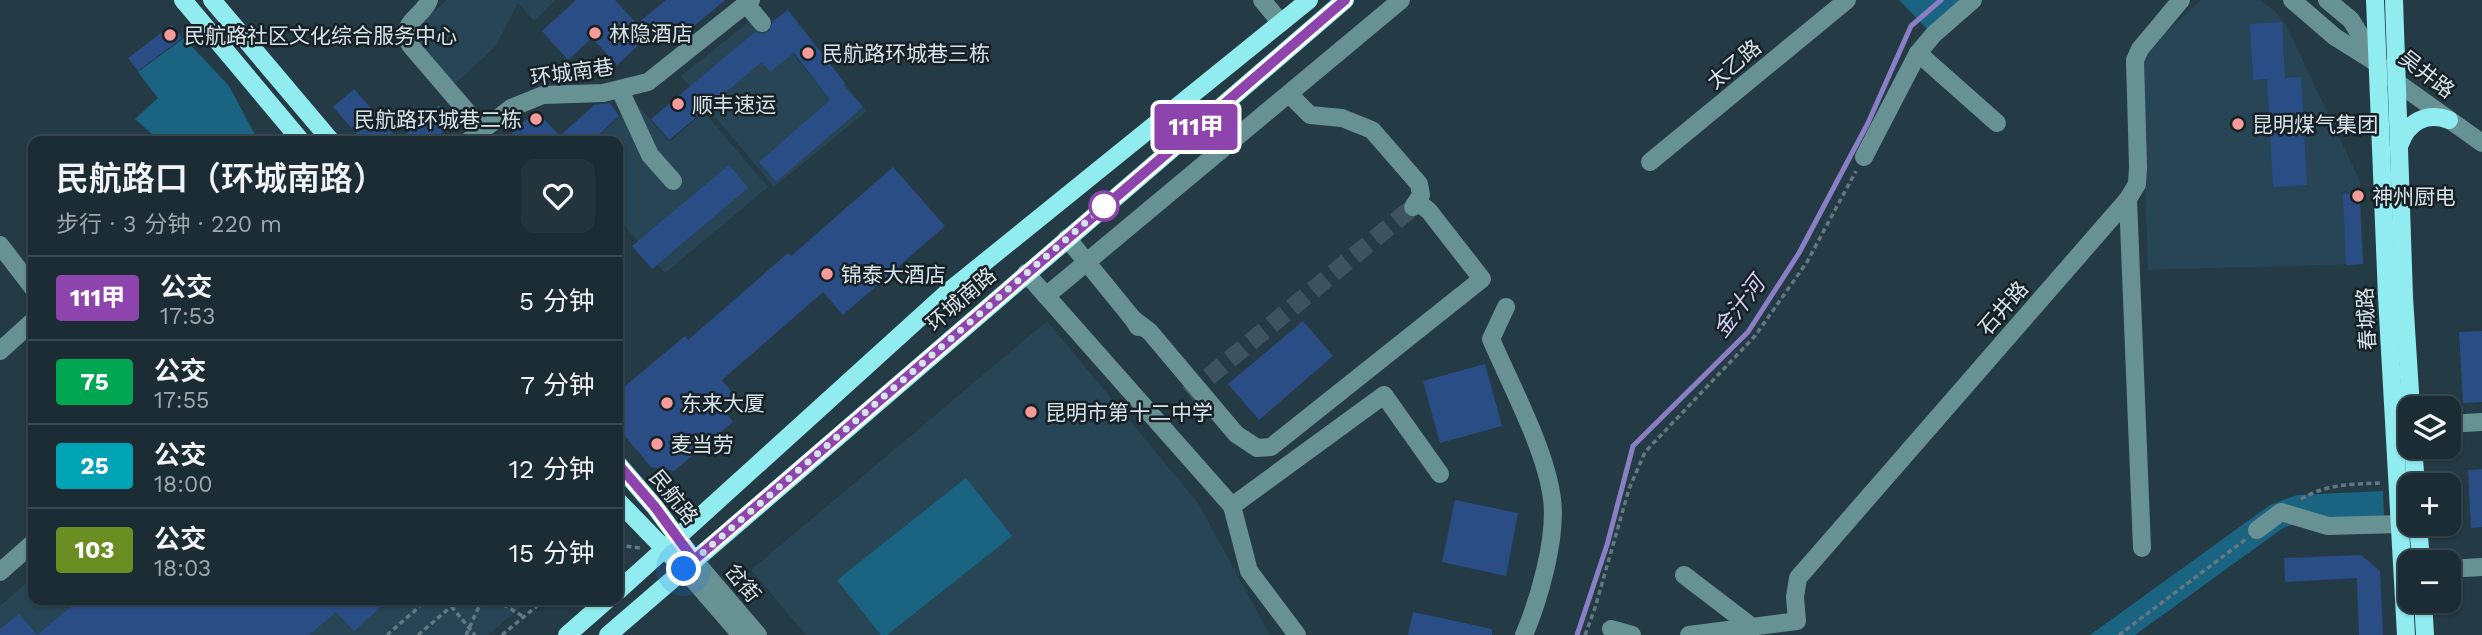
<!DOCTYPE html>
<html lang="zh">
<head>
<meta charset="utf-8">
<style>
  body { margin:0; font-family:"Work Sans","Noto Sans SC",sans-serif; background:#24343c; color:#f1f3f6; height:100vh; display:flex; flex-direction:column; font-size:26px; white-space:nowrap }
  * { box-sizing:border-box; margin:0 }
  p { font-size:23px; color:#a0a7ac }
  .icon { flex:none; width:38px; height:38px; fill:none; stroke:currentColor; stroke-width:2; stroke-linecap:round; stroke-linejoin:round }
  .map { position:relative; flex:1; overflow:hidden }
  .sheet { position:absolute; left:28px; top:136px; width:595px; height:469px; display:flex; flex-direction:column; background:#1b2c34; border-radius:14px; box-shadow:0 2px 5px #0004,0 0 0 2px #39484f }
  .sheet>* { flex:none }
  .badge { padding:0 14px; border-radius:5px; font-size:24px; line-height:46px }
  .fabs { position:absolute; left:2398px; top:396px; display:grid; gap:14px }
  .fabs a { display:grid; place-items:center; width:63px; height:63px; border-radius:14px; background:#1b2c34; box-shadow:0 2px 5px #0004,0 0 0 2px #39484f; font-size:35px }
  .you { position:absolute; width:35px; height:35px; margin:-18px; border:5px solid #fff; border-radius:50%; background:#1a73e8; box-shadow:0 0 0 10px #1a73e833 }
  .map>.badge { position:absolute; translate:-50% -50%; box-shadow:0 0 0 4px #fff }
  .round { display:grid; place-items:center; flex:none; width:74px; height:74px; border-radius:14px; background:#24343c }
  .overview { display:flex; align-items:center; justify-content:space-between; height:119px; padding:0 28px }
  h1 { font-size:33px; font-weight:600; line-height:52px }
  ul { padding:0; list-style:none }
  li { display:flex; align-items:center; gap:21px; height:84px; padding:0 28px; border-top:2px solid #39484f }
  li div { flex:1 }
  li b { display:block; font-size:26px }
  li em { font-style:normal }
  li .badge { min-width:77px; font-weight:700; text-align:center }
  .map>svg:first-child { display:block }
</style>
</head>
<body>
<div class="map">
<svg width="2482" height="635" viewBox="0 0 2482 635">
  <rect width="100%" height="100%" fill="#243a45"/>
  <g fill="#274554">
    <polygon points="447,0 555,0 534,21 518,3 495,47 455,84 415,42 414,29"/>
    <polygon points="2201,0 2260,0 2275,11 2286,25 2360,181 2363,264 2148,270 2141,67 2155,42"/>
    <polygon points="760,13 827,96 844,83 867,111 774,187 681,76"/>
    <polygon points="635,102 669,142 704,112 768,187 665,273 618,218 618,142 593,142"/>
    <polygon points="1047,321 1198,503 1270,635 806,635 751,570"/>
    <polygon points="33,577 33,600 529,600 488,635 0,635 0,606"/>
  </g>
  <g fill="#1a6481">
    <polygon points="1899,0 1962,0 1927,29"/>
    <polygon points="184,38 229,86 259,142 161,142 135,119 158,98 138,72"/>
    <polygon points="966,478 1012,536 887,635 881,635 837,580"/>
    <polygon points="2383,491 2384,517 2302,521 2283,528 2135,635 2090,635 2270,505 2297,495"/>
  </g>
  <g fill="none" stroke-linecap="round" stroke-linejoin="round">
    <polyline stroke="#8a7fc4" stroke-width="5" points="1577,635 1607,545 1633,446 1748,332 1799,253 1868,123 1911,26 1941,0"/>
  </g>
  <g fill="#2b4d86">
    <polygon points="576,0 615,0 637,24 666,0 725,0 676,41 661,24 617,65 592,38 568,60 542,31"/>
    <polygon points="788,10 845,83 843,85 863,107 776,182 759,162 830,100 794,53 770,72 762,62 669,140 651,119 755,32 763,34 769,32 773,21"/>
    <polygon points="2282,22 2285,78 2301,77 2307,185 2273,187 2267,79 2253,80 2250,24"/>
    <polygon points="172,25 182,38 138,71 128,58"/>
    <polygon points="354,89 399,140 439,105 454,122 432,142 364,142 333,107"/>
    <polygon points="610,103 619,116 591,142 503,142 536,111 560,136 594,105"/>
    <polygon points="729,165 748,188 652,269 632,246"/>
    <polygon points="893,167 945,226 843,315 823,292 722,380 734,395 720,406 733,422 674,471 651,467 618,428 618,392 685,336 688,340 788,253 791,256"/>
    <polygon points="2359,193 2363,264 2346,265 2343,194"/>
    <polygon points="1303,321 1333,356 1259,420 1228,384"/>
    <polygon points="2482,331 2482,402 2463,403 2459,332"/>
    <polygon points="1485,364 1502,426 1440,443 1423,381"/>
    <polygon points="2482,469 2482,527 2471,528 2468,470"/>
    <polygon points="1455,500 1518,513 1506,576 1442,562"/>
    <polygon points="2361,555 2380,571 2383,635 2359,635 2357,578 2285,582 2284,558"/>
    <polygon points="79,600 389,600 354,631 336,612 309,635 0,635 0,629 19,614 37,635"/>
    <polygon points="1413,612 1492,629 1492,635 1408,635"/>
  </g>
  <g fill="none" stroke-linecap="round" stroke-linejoin="round">
    <polyline stroke="#3f535e" stroke-width="18" stroke-dasharray="18 9" stroke-linecap="butt" points="1188,394 1413,207"/>
    <g stroke="#657881" stroke-width="3.5" stroke-dasharray="5 3.5" stroke-linecap="butt">
      <path d="M2301,499C2326,484 2353,484 2381,483"/>
      <polyline points="618,545 640,548"/>
      <polyline points="446,600 475,635"/>
      <polyline points="496,600 524,617"/>
      <polyline points="387,635 427,600"/>
      <polyline points="418,635 459,600"/>
      <polyline points="466,635 482,600"/>
      <polyline points="502,635 544,600"/>
      <polyline points="1585,635 1595,608 1629,489 1645,452 1755,336 1807,262 1856,171"/>
      <polyline points="2119,635 2246,539"/>
    </g>
    <g stroke="#679193" stroke-width="18">
      <path d="M429,0C422,19 399,20 410,45L482,129"/>
      <polyline points="1262,0 1281,23"/>
      <polyline points="2292,0 2335,37 2378,64 2398,83 2482,143"/>
      <polyline points="2327,0 2351,20 2376,61"/>
      <polyline points="746,4 762,23"/>
      <polyline points="1918,53 1997,123"/>
      <polyline points="620,90 650,155 673,181"/>
      <polyline points="1289,94 1310,115 1342,118 1372,130 1419,184 1421,195 1413,207"/>
      <polyline points="467,142 511,108 543,95 603,93 648,82 751,0"/>
      <polyline points="1864,157 1918,53 1934,34 1973,0"/>
      <polyline points="1650,162 1847,0"/>
      <polyline points="2128,199 2142,548"/>
      <polyline points="1067,238 1133,319 1138,327"/>
      <polyline points="0,245 33,288"/>
      <polyline points="1026,273 1232,506"/>
      <polyline points="1046,296 1401,0"/>
      <path d="M1506,307L1491,339C1511,386 1546,450 1552,499C1557,538 1539,600 1524,635"/>
      <polyline points="1133,319 1150,332 1236,434 1257,448 1271,447 1482,279 1429,211 1418,202"/>
      <polyline points="0,351 33,321"/>
      <polyline points="2448,424 2482,422"/>
      <polyline points="2257,530 2281,512 2328,526 2400,524"/>
      <polyline points="694,560 758,635"/>
      <polyline points="684,569 741,635"/>
      <polyline points="2448,569 2482,567"/>
      <polyline points="0,572 33,543"/>
      <polyline points="1684,575 1752,627"/>
      <polyline points="1611,629 1632,635"/>
      <polyline points="1297,635 1249,571 1232,506 1384,395 1440,474"/>
      <polyline points="1689,635 1797,621 1795,597 1798,578 2128,199 2137,184 2138,167 2135,60 2140,49 2181,0"/>
    </g>
    <g stroke="#91ecf0" stroke-width="18">
      <polyline points="183,0 302,142"/>
      <polyline points="212,0 332,142"/>
      <polyline points="2375,0 2387,297 2406,635"/>
      <polyline points="2394,0 2404,297 2411,408"/>
      <path d="M2400,144C2408,121 2427,112 2449,120"/>
      <polyline points="2413,446 2416,485"/>
      <polyline points="618,464 655,507 694,560"/>
      <polyline points="618,501 684,569"/>
      <polyline points="2418,523 2421,562"/>
      <polyline points="618,591 949,291 1309,0"/>
      <polyline points="2423,600 2425,635"/>
      <polyline points="567,635 607,600"/>
      <polyline points="608,635 1345,0"/>
    </g>
  </g>
  <g fill="none" stroke-linecap="round" stroke-linejoin="round">
    <g stroke="#fff" stroke-width="16">
      <polyline id="line" points="618,464 655,507 694,560 1345,0"/>
    </g>
    <use href="#line" stroke="#8e44ad" stroke-width="10"/>
    <polyline stroke="#d6e3ea" stroke-width="7" stroke-dasharray="0 12.6" points="684,569 1108,203 1104,206"/>
  </g>
  <g fill="#f59b9a" stroke="#162025" stroke-width="2.5">
    <circle cx="595" cy="33" r="7"/>
    <circle cx="170" cy="35" r="7"/>
    <circle cx="808" cy="53" r="7"/>
    <circle cx="678" cy="104" r="7"/>
    <circle cx="536" cy="119" r="7"/>
    <circle cx="2238" cy="124" r="7"/>
    <circle cx="2358" cy="196" r="7"/>
    <circle cx="827" cy="274" r="7"/>
    <circle cx="667" cy="403" r="7"/>
    <circle cx="1031" cy="412" r="7"/>
    <circle cx="657" cy="444" r="7"/>
  </g>
  <circle fill="#fff" stroke="#8e44ad" stroke-width="3.5" cx="1104" cy="206" r="14"/>
  <g text-anchor="middle" dominant-baseline="central" stroke-width="5" stroke-linejoin="round" paint-order="stroke">
    <g font-size="21" fill="#d6e3ea" stroke="#162025" text-anchor="start">
      <text x="609" y="33">林隐酒店</text>
      <text x="184" y="35">民航路社区文化综合服务中心</text>
      <text x="822" y="53">民航路环城巷三栋</text>
      <text x="692" y="104">顺丰速运</text>
      <text x="522" y="119" text-anchor="end">民航路环城巷二栋</text>
      <text x="2252" y="124">昆明煤气集团</text>
      <text x="2372" y="196">神州厨电</text>
      <text x="841" y="274">锦泰大酒店</text>
      <text x="681" y="403">东来大厦</text>
      <text x="1045" y="412">昆明市第十二中学</text>
      <text x="671" y="444">麦当劳</text>
    </g>
    <g font-size="21" fill="#d6e3ea" stroke="#162025">
      <text transform="translate(1734 64) rotate(-40)">太乙路</text>
      <text transform="translate(572 72) rotate(-8)">环城南巷</text>
      <text transform="translate(2427 74) rotate(38)">吴井路</text>
      <text transform="translate(961 299) rotate(-41)">环城南路</text>
      <text transform="translate(2003 308) rotate(-49)">石井路</text>
      <text transform="translate(2366 319) rotate(-93)">春城路</text>
      <text transform="translate(674 497) rotate(51)">民航路</text>
      <text transform="translate(743 583) rotate(50)">岔街</text>
    </g>
    <g font-size="23" font-style="italic" fill="#d0ccf2" stroke="#162025">
      <text transform="translate(1739 307) rotate(-53)">金汁河</text>
    </g>
  </g>
</svg>
<div class="fabs">
<a><svg class="icon" aria-label="layers" viewBox="0 0 24 24"><path d="M12 4l9 5-9 5-9-5zM3 14l9 5 9-5"/></svg></a>
<a>+</a>
<a>−</a>
</div>
<div class="you" style="left:684px;top:569px"></div>
<b class="badge" style="left:1196px;top:127px;background:#8e44ad;color:#fff">111甲</b>
<section class="sheet">
<div class="overview"><div><h1>民航路口（环城南路）</h1><p>步行 · 3 分钟 · 220 m</p></div><a class="round"><svg class="icon" aria-label="heart" viewBox="0 0 24 24"><path d="M12 20l-8-8c-3-5 5-10 8-4 3-6 11-1 8 4z"/></svg></a></div>
<ul>
<li><span class="badge" style="background:#8e44ad;color:#fff">111甲</span><div><b>公交</b><p>17:53</p></div><em>5 分钟</em></li>
<li><span class="badge" style="background:#00a651;color:#fff">75</span><div><b>公交</b><p>17:55</p></div><em>7 分钟</em></li>
<li><span class="badge" style="background:#00a3b4;color:#fff">25</span><div><b>公交</b><p>18:00</p></div><em>12 分钟</em></li>
<li><span class="badge" style="background:#6b8e23;color:#fff">103</span><div><b>公交</b><p>18:03</p></div><em>15 分钟</em></li>
</ul>
</section>
</div>
</body>
</html>
